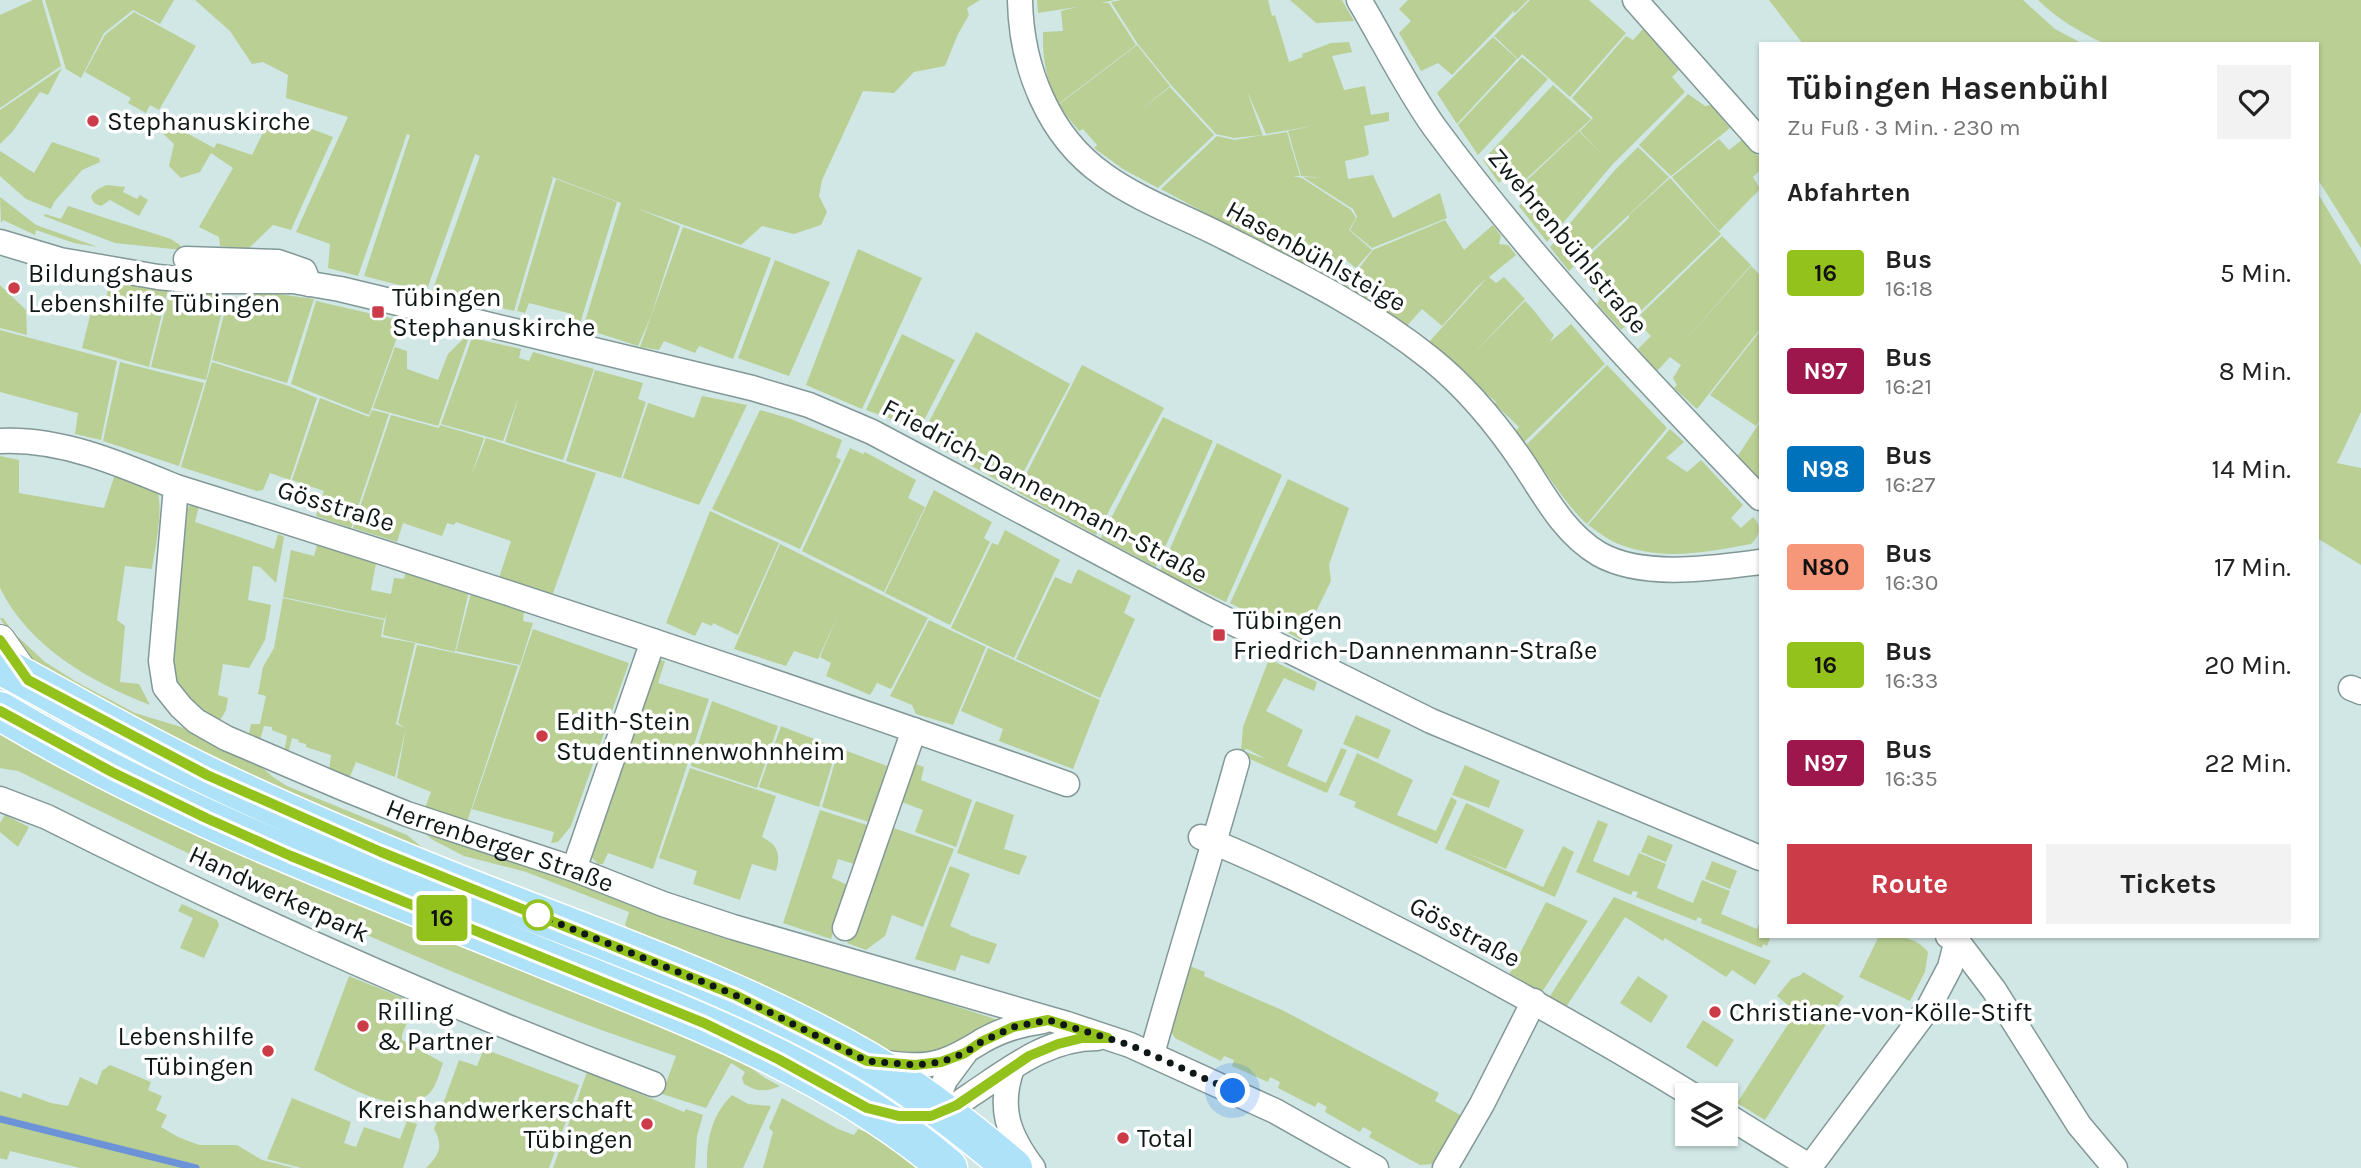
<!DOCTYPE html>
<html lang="de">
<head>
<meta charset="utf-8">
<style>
  body { margin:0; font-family:Karla,sans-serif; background:#f2f2f2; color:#222; height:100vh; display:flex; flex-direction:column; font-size:26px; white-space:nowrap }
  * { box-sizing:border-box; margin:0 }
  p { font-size:23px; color:#767676 }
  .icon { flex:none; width:38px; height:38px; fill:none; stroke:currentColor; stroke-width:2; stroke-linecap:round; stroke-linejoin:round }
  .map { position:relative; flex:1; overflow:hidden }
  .sheet { position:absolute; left:1759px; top:42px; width:560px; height:896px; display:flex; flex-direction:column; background:#fff; border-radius:0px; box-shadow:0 2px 5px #0004 }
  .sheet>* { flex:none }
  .badge { padding:0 14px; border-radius:5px; font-size:24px; line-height:46px }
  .fabs { position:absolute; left:1675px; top:1083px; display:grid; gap:14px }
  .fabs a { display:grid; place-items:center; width:63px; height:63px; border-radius:0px; background:#fff; box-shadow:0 2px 5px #0004; font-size:35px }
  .you { position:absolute; width:35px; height:35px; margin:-18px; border:5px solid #fff; border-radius:50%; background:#1a73e8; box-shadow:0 0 0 10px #1a73e833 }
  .map>.badge { position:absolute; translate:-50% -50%; box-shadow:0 0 0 4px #fff }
  h2 { padding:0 28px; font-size:26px; line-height:63px }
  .round { display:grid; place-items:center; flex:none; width:74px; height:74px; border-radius:0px; background:#f2f2f2 }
  .overview { display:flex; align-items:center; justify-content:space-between; height:119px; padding:0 28px }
  h1 { font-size:33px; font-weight:700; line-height:52px }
  .button { display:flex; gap:14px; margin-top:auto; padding:14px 28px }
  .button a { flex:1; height:80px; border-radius:0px; background:#cb3b48; color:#fff; font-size:28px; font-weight:700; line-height:80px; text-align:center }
  .button a+a { background:#f2f2f2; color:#222 }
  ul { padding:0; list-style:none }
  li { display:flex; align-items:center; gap:21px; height:98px; padding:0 28px }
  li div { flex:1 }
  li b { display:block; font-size:26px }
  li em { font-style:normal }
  li .badge { min-width:77px; font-weight:700; text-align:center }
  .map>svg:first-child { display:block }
</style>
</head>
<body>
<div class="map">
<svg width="2361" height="1168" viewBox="0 0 2361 1168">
  <rect width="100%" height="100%" fill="#d0e7e6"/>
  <g fill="#bacf94">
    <polygon points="33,0 42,0 61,66 0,108 0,15"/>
    <polygon points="45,0 174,0 160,24 133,10 104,33 81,78 66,69"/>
    <polygon points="195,0 980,0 967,8 969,15 958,34 945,66 914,72 894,93 863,91 822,180 819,196 827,212 821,225 794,234 762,226 741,245 636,208 680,226 651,316 638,346 583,328 621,203 550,176 553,178 514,311 432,292 480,156 475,154 426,292 364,276 410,135 407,134 358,276 328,268 330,244 296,232 348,117 286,98 288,75 263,62 252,64 230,31"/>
    <path d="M1037,0H1115L1101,3H1109L1136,45L1057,105C1047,78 1042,60 1043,32L1063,31L1061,11L1077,7L1038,13Z"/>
    <polygon points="1121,0 1268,0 1272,16 1275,15 1289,62 1303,57 1302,54 1331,43 1349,42 1352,52 1332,56 1344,90 1365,86 1371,115 1389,112 1389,121 1364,126 1369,153 1367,156 1345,161 1348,179 1373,175 1393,218 1440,193 1447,218 1372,248 1350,230 1357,217 1353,209 1303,177 1326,178 1301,176 1288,131 1312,126 1266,134 1247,91 1263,136 1287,132 1300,176 1293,176 1302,178 1351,210 1356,218 1349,230 1372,250 1356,268 1341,256 1330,268 1320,274 1238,229 1235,226 1233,228 1161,189 1217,136 1235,140 1262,135 1234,138 1216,134 1171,85 1137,43 1111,2"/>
    <polygon points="1290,0 1342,0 1354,21 1316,23"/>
    <polygon points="1408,0 1528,0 1515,13 1510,8 1513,12 1452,75 1438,63 1421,71 1399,33 1411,21 1399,9"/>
    <polygon points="1530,0 1589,0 1626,33 1570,97 1522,54 1518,59 1494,36"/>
    <polygon points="1769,0 2023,0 2055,29 2083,44 1803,44"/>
    <path d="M2038,0H2361V248L2317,178V44H2105C2080,32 2057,19 2038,0Z"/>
    <polygon points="134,12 196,46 159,110 150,105 146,113 128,103 131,98 85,72 105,35"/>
    <polygon points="1643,29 1679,70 1672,77 1685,92 1612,165 1547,242 1519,206 1534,191 1525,182 1579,131 1602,154 1580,131 1593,118 1572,98 1626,36 1633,40"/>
    <polygon points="1493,37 1517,59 1457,124 1437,93"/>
    <polygon points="1137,45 1170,86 1137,113 1170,87 1214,135 1158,188 1123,169 1094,148 1097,145 1083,129 1079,131 1058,105"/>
    <polygon points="1522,57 1548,79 1478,155 1458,125"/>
    <polygon points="62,68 48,95 40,92 13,131 0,144 0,110"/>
    <polygon points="1553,85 1591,119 1526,179 1514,168 1499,183 1483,160"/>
    <polygon points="1688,94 1705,106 1711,105 1730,128 1671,176 1639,145"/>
    <polygon points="272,114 333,137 291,230 273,225 248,249 220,246 219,237 199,227 233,168 211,153 200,172 181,178 169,166 174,144 158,129 163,120 214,148 217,143 252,155"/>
    <polygon points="1719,139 1729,150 1743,139 1760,158 1760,170 1753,177 1760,189 1719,231 1672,177"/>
    <polygon points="52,142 99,158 100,162 82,170 54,202 51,209 26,199 0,176 0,151 34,173"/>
    <polygon points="1638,147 1669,177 1569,271 1550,247 1615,170"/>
    <polygon points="1670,178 1721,234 1621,330 1597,304 1600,298 1578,271 1579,265 1629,218 1629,215"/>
    <polygon points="556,179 617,202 579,327 570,324 572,314 529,303 525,313 517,311"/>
    <path d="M107,185L125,187L123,192L137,199L140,195L148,200L139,216L110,200L101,206L94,203L91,197C94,190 100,188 107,185Z"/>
    <polygon points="2317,192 2361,265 2361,412 2337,463 2361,468 2361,565 2317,538"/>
    <polygon points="0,197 36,225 98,247 74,243 36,230 35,235 3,220 1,223"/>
    <polygon points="68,206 171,239 180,245 182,250 115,243 44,216 45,214 61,219"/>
    <path d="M1445,220L1464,250L1493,225L1501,236L1499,244L1508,245L1516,255L1489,277L1496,283L1504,277L1525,299L1472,355L1525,301C1537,312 1543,324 1554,335L1550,342L1571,324L1605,364L1521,445L1513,434L1519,427L1498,407L1496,409L1493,406L1496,402L1428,343L1487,278L1477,287L1442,326L1422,309L1405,328L1343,283L1354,269L1357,271L1373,250Z"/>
    <polygon points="683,227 771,258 733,359 699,346 695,353 664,341 659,350 640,347"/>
    <polygon points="1722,236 1751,265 1673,354 1751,266 1760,275 1760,329 1697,409 1674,388 1677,385 1673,378 1681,365 1670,357 1657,371 1638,349 1651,336 1641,326 1646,321 1640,315"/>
    <polygon points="858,249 922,278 862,409 806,385"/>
    <polygon points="775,260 830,282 789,376 738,358"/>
    <polygon points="110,282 168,289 149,367 82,348 93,304 104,306"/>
    <polygon points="0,285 26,310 27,335 0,328"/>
    <polygon points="170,290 214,294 211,307 222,311 206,380 151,367"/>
    <polygon points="250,293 278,294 314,299 287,383 212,360 225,311 245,315"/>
    <polygon points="316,301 403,321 369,415 291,384"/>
    <polygon points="0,330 117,361 101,440 75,434 78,413 0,392"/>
    <polygon points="1760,331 1760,420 1756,426 1710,395"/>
    <polygon points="976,332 1070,384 1014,490 921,437"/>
    <polygon points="902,334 955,360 917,434 889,418 866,410"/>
    <polygon points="466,336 469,337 438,426 373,408 395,347 407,351 407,369 438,380 448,354"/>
    <polygon points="472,338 521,349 519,358 529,361 533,352 594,369 563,460 505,442 519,396 503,441 441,424"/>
    <polygon points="120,362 204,383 179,466 103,441"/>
    <polygon points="212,362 289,386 317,398 290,480 270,473 263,490 257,491 181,467"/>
    <polygon points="1082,365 1164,408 1096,535 1017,492"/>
    <path d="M1607,365L1667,428L1587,524C1562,501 1547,471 1525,446Z"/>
    <polygon points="595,370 643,383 638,399 646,402 621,478 566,461"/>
    <polygon points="702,396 747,405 699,505 623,478 648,403 694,418"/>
    <polygon points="320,398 369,417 372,410 389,414 351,528 316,516 324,491 292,480"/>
    <polygon points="760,410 791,419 842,440 836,457 841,460 800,549 712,509"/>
    <polygon points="391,415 439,428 440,425 484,438 471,477 486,438 596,473 552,596 499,578 511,541 456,522 454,525 447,523 442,536 403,523 397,542 353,528"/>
    <polygon points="1163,417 1213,441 1156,567 1101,538"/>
    <polygon points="1760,422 1760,481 1737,457"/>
    <path d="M1670,429L1684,442L1666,458L1687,472L1701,460L1743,505L1731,518L1741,528L1753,517C1762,526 1760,536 1751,544C1706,552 1661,562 1616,543C1607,539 1597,531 1588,525Z"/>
    <polygon points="1217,443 1282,475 1226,602 1160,571"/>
    <polygon points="850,448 863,454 865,452 916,480 908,498 925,507 884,592 802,551"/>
    <path d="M0,456L19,460V493L104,508L116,471C127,475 142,478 152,484C168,494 154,552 152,569L125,566L117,620L125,626L120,682L139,684L150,705C91,682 29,647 0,588Z"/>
    <polygon points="1288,479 1349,508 1329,565 1331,581 1302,640 1230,603"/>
    <polygon points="934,490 992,522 984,538 990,542 950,625 885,593"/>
    <polygon points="193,504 199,506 195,522 274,549 278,534 284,537 276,583 260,567 253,566 248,600 271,605 265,640 249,668 223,664 218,695 228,698 226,710 218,724 208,720 170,680 181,512"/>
    <polygon points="710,511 779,543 738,635 713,623 712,626 702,622 695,636 666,623"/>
    <polygon points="1005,530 1060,560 1014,658 951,628 992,543 998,545"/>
    <polygon points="318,542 376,563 371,590 391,594 394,578 404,579 406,570 469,591 455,652 383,635 387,612 385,619 283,597 291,550 314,556"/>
    <polygon points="780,544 928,618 891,689 877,683 870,695 826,676 831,663 820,657 838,615 818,659 794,651 786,666 734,649"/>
    <polygon points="1078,569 1131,596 1124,613 1135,619 1100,698 1016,659 1055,577 1071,584"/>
    <polygon points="471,593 524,611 523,621 533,623 520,665 456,651"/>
    <polygon points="283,598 384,620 381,637 415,643 396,724 405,728 398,723 417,645 518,666 467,822 425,808 431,792 397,778 406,727 395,777 356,762 349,779 329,771 331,755 306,747 306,744 298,742 299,740 292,738 288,754 284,753 287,736 272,730 272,727 264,726 259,743 248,738 251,724 260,724 266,696 258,694 263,667 274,648"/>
    <polygon points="0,618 3,618 16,635 45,662 75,681 135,713 181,727 257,763 273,777 287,786 407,835 435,858 294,802 42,668 17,646"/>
    <polygon points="929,620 986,647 953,725 916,714 912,705 890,696"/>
    <polygon points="533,629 629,663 571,826 558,842 551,843 554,832 472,809"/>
    <polygon points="988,648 1100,700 1073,769 999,741 1003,729 961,711"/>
    <polygon points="1269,659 1317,682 1314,691 1284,678 1266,711 1303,730 1287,766 1326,783 1341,748 1347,750 1327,793 1243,756 1246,752 1266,759 1247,749 1241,751 1243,727"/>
    <polygon points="660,660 665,661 658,683 709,699 653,869 608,853 603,864 598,864 590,856 655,663"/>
    <polygon points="712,701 778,726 757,788 691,766"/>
    <polygon points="1356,715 1391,730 1378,759 1343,744"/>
    <polygon points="781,726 837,748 819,807 759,787"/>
    <path d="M0,728L733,1055L765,1078L780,1086C766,1092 757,1092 744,1084L742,1078L745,1072L731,1063L706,1108L662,1094L676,1056C449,980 233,876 18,771L0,768Z"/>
    <polygon points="839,748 887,766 869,822 822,807"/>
    <polygon points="1357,753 1413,780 1397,815 1436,831 1451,797 1457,801 1437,844 1354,807 1356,802 1339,795"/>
    <polygon points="913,763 924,767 921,780 972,800 956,847 915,832 923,810 899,801"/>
    <polygon points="1465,765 1500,781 1489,808 1452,795"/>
    <path d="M690,768L776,796L762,837C778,845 781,854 776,871L752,864L740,900L693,884L697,871L659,858Z"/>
    <polygon points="976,801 1014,815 1004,849 1027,856 1019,875 957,853"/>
    <polygon points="1466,803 1524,830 1506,869 1464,852 1543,887 1563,846 1574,852 1555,897 1445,849"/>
    <polygon points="820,810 867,825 854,864 838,859 832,878 848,885 831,939 783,923"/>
    <polygon points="5,815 29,827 18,847 0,832 0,823"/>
    <polygon points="1598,820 1608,824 1593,861 1629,876 1639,853 1666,864 1657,888 1693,903 1702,880 1730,891 1721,914 1757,929 1760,921 1760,936 1771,936 1767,946 1763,944 1762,948 1701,923 1702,919 1698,917 1696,921 1636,897 1638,892 1633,891 1631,895 1576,872"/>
    <polygon points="888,826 954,849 923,927 892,915 885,936 866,950 847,943"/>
    <polygon points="420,830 1001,1021 936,1052 919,1056 881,1052 629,929 625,925 629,912 526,872 464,856 433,840"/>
    <polygon points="1648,835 1673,845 1666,862 1641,852"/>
    <polygon points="1712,861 1737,871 1730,889 1705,879"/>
    <polygon points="950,866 970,874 950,926 969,934 969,935 997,944 989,964 961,955 955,971 915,959"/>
    <polygon points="1614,897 1771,961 1755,985 1732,970 1726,977 1665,938 1663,941 1625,917 1566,1007 1550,996"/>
    <polygon points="1546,902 1588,921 1542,992 1509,975"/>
    <polygon points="182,904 217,920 219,925 204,958 180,948 193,918 178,911"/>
    <path d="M1879,936C1898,936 1915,936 1928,952L1925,972L1910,1001L1859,977Z"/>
    <polygon points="1187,965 1205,972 1204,976 1282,1010 1439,1093 1435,1101 1462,1116 1434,1164 1420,1165 1369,1137 1372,1132 1363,1127 1360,1132 1325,1112 1327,1107 1318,1102 1315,1107 1278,1088 1280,1082 1270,1077 1268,1082 1232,1066 1234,1060 1224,1056 1221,1061 1175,1038 1169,1028"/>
    <polygon points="1803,972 1844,996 1765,1120 1737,1103 1796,1012 1777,996 1791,979 1801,975"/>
    <path d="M349,976L415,1003L402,1035V1040L443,1063C439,1073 436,1090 426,1096C396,1118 342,1083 314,1070Z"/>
    <polygon points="1638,976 1668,996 1651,1023 1620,1003"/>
    <polygon points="1703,1020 1734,1040 1717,1067 1686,1047"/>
    <path d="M484,1049L579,1085L549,1168H426C439,1155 444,1146 434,1129L459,1060L477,1066Z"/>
    <polygon points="110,1065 151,1082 148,1090 162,1096 156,1110 167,1115 161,1127 178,1137 199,1145 237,1145 262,1160 294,1168 80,1168 10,1151 7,1160 0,1158 0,1091 21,1098 23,1093 51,1103 68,1106 80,1077 97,1085 102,1071"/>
    <polygon points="587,1072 684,1112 686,1109 703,1115 697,1136 695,1168 553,1168"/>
    <path d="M732,1095L748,1104L771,1106L743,1168H707C706,1141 712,1114 732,1095Z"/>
    <polygon points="292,1098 351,1122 344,1143 356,1147 364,1127 400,1139 407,1121 417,1124 403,1168 301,1168 267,1159"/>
    <polygon points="782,1098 838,1129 854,1135 858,1129 897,1144 931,1168 763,1168 773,1132 769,1128"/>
  </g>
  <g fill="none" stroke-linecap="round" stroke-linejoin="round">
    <polyline stroke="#6c92d8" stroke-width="7" points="0,1119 196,1168"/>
    <g stroke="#829897" stroke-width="27">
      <g id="minor">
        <path d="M1020,0C1021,66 1048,136 1104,175C1140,201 1186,217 1226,238C1297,274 1369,309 1431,359C1467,388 1499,427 1525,466C1546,498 1565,534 1599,554C1643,579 1713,568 1760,562"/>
        <path d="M1359,0C1384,42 1407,89 1435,128C1533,261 1646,380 1760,498"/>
        <polyline points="1635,0 1760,141"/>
        <polyline points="0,242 60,260 158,277 197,281 293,281 340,289 752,388 809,405 872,432 1209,611 1431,721 1760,858"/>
        <polyline points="186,259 278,262 304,271 309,284"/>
        <path d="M0,441C61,438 121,464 176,487C475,580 772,679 1067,784"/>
        <path id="s1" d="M176,487L161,661L165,687L181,707L196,721L226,738L343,788L407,814L574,869L663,904L733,927L1067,1024L1130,1045L1275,1111L1376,1168"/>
        <polyline points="2351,688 2361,692"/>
        <path d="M0,799L47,817C244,916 446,1006 653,1084"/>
        <path d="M1201,837C1278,868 1352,906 1426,944C1517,992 1606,1042 1694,1096"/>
        <polyline points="574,869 653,641"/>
        <polyline points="845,928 914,730"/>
        <polyline points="1948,936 1957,941 1994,990 2079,1125 2115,1168"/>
        <path d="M1152,1054C1179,956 1210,860 1237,762"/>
        <path d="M879,1062C900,1065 923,1068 943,1061C958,1056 969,1049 982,1041C1001,1030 1021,1024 1043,1021"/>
        <path d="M1012,1068C998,1108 1008,1135 1033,1168"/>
        <path d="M881,1112C897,1116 914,1119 929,1116C945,1114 959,1103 972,1094C1011,1068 1048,1038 1097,1038"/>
        <polyline points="1726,1115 1812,1168"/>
        <polyline points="931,1116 945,1080 965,1053"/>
        <polyline points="1445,1168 1482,1104 1534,1001"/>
        <polyline points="1809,1168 1929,1007 1950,967 1958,936"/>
      </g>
    </g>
    <g stroke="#829897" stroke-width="32">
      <polyline id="tertiary" points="0,640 28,680"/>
    </g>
    <g stroke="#fff" stroke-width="41">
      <g id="primary">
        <path d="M0,665C69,702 136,741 206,775C278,810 352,841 426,871C573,931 728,980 866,1060C919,1091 967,1129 1013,1168"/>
        <path d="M0,711C175,816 367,886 555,963C692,1018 835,1071 948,1168"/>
      </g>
    </g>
    <use href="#minor" stroke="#fff" stroke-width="24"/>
    <use href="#tertiary" stroke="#fff" stroke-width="30"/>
    <use href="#primary" stroke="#ade2f9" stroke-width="38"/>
  </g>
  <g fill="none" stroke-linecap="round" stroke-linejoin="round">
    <g stroke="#fff" stroke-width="16">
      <polyline id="line" points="0,640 28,680 207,775 381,852 735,995 867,1061 915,1065 941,1062 965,1053 981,1042 1013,1027 1048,1020 1108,1038 1082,1038 1058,1044 1029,1056 957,1105 931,1116 899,1116 867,1108 778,1059 704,1023 291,856 206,818 112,772 0,711"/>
    </g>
    <use href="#line" stroke="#94c21c" stroke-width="10"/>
    <polyline stroke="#0f1717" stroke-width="7" stroke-dasharray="0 12.6" points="538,915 735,995 867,1061 915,1065 941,1062 965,1053 981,1042 1013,1027 1048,1020 1130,1045 1233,1091"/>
  </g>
  <g fill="#cb3b48" stroke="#fff" stroke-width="2.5">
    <circle cx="93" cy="121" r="7"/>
    <circle cx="14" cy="288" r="7"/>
    <rect x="371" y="305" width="14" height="14" rx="3.5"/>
    <rect x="1212" y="628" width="14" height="14" rx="3.5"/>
    <circle cx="542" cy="736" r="7"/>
    <circle cx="1715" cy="1012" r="7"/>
    <circle cx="363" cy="1026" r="7"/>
    <circle cx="268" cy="1051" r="7"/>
    <circle cx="647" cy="1124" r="7"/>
    <circle cx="1123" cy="1138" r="7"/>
  </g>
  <circle fill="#fff" stroke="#94c21c" stroke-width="3.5" cx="538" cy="915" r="14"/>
  <g text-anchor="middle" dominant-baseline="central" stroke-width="7" stroke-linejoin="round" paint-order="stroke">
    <g font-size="26" fill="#0f1717" stroke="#fff" text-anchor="start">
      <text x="107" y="121">Stephanuskirche</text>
      <text x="28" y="273">Bildungshaus<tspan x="28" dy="30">Lebenshilfe Tübingen</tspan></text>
      <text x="392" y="297">Tübingen<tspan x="392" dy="30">Stephanuskirche</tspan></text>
      <text x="1233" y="620">Tübingen<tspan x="1233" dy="30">Friedrich-Dannenmann-Straße</tspan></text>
      <text x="556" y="721">Edith-Stein<tspan x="556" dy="30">Studentinnenwohnheim</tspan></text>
      <text x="377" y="1011">Rilling<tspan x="377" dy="30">&amp; Partner</tspan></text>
      <text x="1729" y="1012">Christiane-von-Kölle-Stift</text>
      <text x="254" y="1036" text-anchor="end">Lebenshilfe<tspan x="254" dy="30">Tübingen</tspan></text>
      <text x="633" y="1109" text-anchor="end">Kreishandwerkerschaft<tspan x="633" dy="30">Tübingen</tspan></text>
      <text x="1137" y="1138">Total</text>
    </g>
    <g font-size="26" fill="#0f1717" stroke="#fff">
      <text transform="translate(1568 241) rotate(50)">Zwehrenbühlstraße</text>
      <text transform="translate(1316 256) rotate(29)">Hasenbühlsteige</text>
      <text transform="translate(1045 491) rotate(28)">Friedrich-Dannenmann-Straße</text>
      <text transform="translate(336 506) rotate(17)">Gösstraße</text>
      <text stroke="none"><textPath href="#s1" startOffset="576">Herrenberger Straße</textPath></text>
      <text transform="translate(279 894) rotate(25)">Handwerkerpark</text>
      <text transform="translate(1465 932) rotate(28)">Gösstraße</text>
    </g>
  </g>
</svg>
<div class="fabs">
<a><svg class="icon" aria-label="layers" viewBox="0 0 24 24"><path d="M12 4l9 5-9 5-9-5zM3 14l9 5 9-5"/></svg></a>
</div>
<div class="you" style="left:1233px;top:1091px"></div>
<b class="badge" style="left:442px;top:918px;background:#94c21c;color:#111">16</b>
<section class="sheet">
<div class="overview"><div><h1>Tübingen Hasenbühl</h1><p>Zu Fuß · 3 Min. · 230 m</p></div><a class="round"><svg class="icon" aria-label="heart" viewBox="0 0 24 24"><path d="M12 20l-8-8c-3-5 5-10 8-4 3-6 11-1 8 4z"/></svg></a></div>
<h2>Abfahrten</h2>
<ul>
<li><span class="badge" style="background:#94c21c;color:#111">16</span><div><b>Bus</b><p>16:18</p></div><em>5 Min.</em></li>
<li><span class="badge" style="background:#9e174c;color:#fff">N97</span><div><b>Bus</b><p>16:21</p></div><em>8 Min.</em></li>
<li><span class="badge" style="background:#0072bc;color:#fff">N98</span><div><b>Bus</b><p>16:27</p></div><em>14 Min.</em></li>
<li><span class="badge" style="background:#f6977a;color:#111">N80</span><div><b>Bus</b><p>16:30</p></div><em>17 Min.</em></li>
<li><span class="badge" style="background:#94c21c;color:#111">16</span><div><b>Bus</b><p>16:33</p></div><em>20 Min.</em></li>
<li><span class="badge" style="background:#9e174c;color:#fff">N97</span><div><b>Bus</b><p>16:35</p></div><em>22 Min.</em></li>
</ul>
<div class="button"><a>Route</a><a>Tickets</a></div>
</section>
</div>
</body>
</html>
